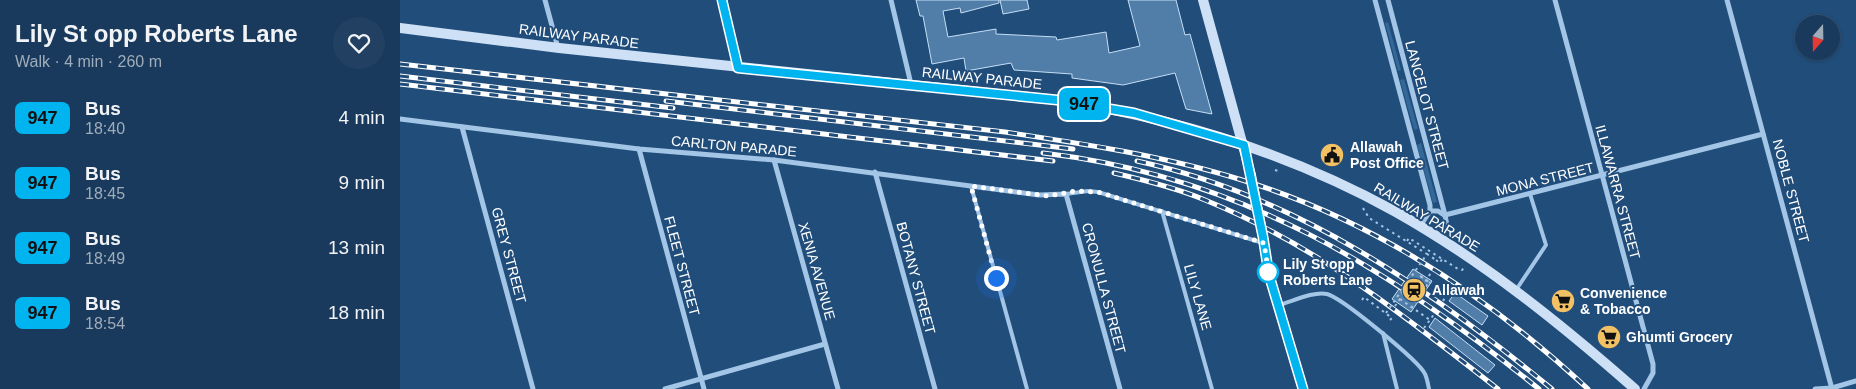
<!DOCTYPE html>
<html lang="en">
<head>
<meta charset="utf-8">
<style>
  body { margin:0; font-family:Arial,sans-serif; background:#224162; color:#f1f3f6; height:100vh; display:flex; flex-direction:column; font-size:19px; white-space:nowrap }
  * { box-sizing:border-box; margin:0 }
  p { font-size:16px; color:#9fadbb }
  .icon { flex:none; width:28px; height:28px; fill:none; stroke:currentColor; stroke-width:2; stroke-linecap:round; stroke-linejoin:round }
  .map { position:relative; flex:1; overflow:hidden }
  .side { display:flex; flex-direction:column; background:#193a5c; width:400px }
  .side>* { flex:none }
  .badge { padding:0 10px; border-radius:8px; font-size:18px; line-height:32px }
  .needle { width:32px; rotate:200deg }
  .controls { position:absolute; left:1395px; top:15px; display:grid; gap:10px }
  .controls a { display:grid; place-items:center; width:45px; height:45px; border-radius:50%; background:#193a5c; box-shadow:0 1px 4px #0004,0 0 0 1px #375472; font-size:25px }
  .you { position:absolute; width:25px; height:25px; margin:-12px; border:4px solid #fff; border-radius:50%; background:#1a73e8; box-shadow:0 0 0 8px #1a73e833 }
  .map>.badge { position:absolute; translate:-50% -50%; box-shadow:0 0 0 2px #fff }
  .round { display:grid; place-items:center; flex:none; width:52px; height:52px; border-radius:26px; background:#224162 }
  .overview { display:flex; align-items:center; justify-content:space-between; height:85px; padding:0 15px }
  h1 { font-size:24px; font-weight:600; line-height:38px }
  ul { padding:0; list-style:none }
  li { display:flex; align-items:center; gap:15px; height:65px; padding:0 15px }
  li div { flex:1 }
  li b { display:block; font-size:19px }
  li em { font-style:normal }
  li .badge { min-width:55px; font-weight:700; text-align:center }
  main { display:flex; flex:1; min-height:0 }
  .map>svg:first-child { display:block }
</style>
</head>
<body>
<main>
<section class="side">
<div class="overview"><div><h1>Lily St opp Roberts Lane</h1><p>Walk · 4 min · 260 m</p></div><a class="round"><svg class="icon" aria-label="heart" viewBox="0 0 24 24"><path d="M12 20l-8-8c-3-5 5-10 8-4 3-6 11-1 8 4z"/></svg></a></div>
<ul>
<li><span class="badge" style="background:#00b5ef;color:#111">947</span><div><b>Bus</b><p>18:40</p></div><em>4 min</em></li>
<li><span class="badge" style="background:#00b5ef;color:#111">947</span><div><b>Bus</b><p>18:45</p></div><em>9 min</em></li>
<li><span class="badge" style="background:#00b5ef;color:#111">947</span><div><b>Bus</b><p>18:49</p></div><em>13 min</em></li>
<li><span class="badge" style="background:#00b5ef;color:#111">947</span><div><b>Bus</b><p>18:54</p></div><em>18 min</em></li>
</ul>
</section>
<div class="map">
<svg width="1456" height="389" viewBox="0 0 1456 389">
  <rect width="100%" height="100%" fill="#214d7b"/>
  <g fill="#346899">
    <polygon points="988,22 1001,70 998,71 985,23"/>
    <polygon points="1004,79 1018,129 1014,130 1000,80"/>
    <polygon points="1021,143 1037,202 1033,203 1017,145"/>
  </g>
  <g fill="#517ea8" stroke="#c6def5">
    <polygon points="516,0 599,0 599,3 561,13 560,8 543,11 548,37 596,29 596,34 656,37 657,40 706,32 709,53 740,46 728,0 776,0 785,35 790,34 812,114 786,109 775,73 723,85 672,78 672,74 614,70 611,63 566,71 564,58 532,64 523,16 520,16"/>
    <polygon points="600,0 627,0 629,9 603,14"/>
    <polygon points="1013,269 1032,281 1011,312 992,299"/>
    <polygon points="1055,293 1088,316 1082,325 1049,301"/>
    <polygon points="1035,318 1095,365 1088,373 1029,327"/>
  </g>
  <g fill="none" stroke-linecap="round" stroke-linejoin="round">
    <g stroke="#a3c5e6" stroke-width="2" stroke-dasharray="2.5 4" stroke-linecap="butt">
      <polyline points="875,170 878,171"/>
      <polyline points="963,208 969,218 1027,254"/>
      <polyline points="1007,241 1009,238 1058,269 1062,270 1064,268"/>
      <polyline points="1036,260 1040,263 1042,259"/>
      <polyline points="1020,276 1026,279"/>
      <polyline points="1029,282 1048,293"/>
      <polyline points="1022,287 1032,271"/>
      <polyline points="1000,299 1030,320"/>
      <polyline points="962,300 964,297 992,318 990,320"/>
      <polyline points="1043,301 1053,285"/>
      <polyline points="995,306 1005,292"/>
      <polyline points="1024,328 1035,313"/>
    </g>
    <g stroke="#a3c5e6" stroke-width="4">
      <polyline points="571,186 627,389"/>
      <polyline points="666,194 688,191 698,192 863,243"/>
      <polyline points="762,211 812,389"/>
      <polyline points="1116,290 1146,245 1130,194"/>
      <path d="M879,305C893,301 914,291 927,294C942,298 1019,361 1025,374C1027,378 1028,384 1029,389"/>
      <polyline points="983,333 997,389"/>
    </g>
    <g stroke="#a3c5e6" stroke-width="5">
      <polyline points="145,0 158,48"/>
      <polyline points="322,0 338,67"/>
      <polyline points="491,0 511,84"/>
      <polyline points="975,0 1030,205 1030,211 1020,226"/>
      <polyline points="988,0 1045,215"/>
      <polyline points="1155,0 1253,364 1253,373 1244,389"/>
      <polyline points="1327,0 1432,389"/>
      <polyline points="0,119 239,149 374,160 639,195 666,194 720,389"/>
      <polyline points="62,127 133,389"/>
      <polyline points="239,149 304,389"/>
      <polyline points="374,160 438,389"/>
      <polyline points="475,172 535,389"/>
      <polyline points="1030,211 1038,211 1044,215"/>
      <polyline points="1039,238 1047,226 1045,215 1363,134"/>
      <polyline points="265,389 425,344"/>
      <polyline points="1415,389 1432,388 1456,381"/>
    </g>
    <g stroke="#cde0f5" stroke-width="10">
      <polyline points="803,0 851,175"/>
      <path d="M0,28L159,48L657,100C776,118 891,154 996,212C1083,261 1161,324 1235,389"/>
      <polyline points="863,237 869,275 903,389"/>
    </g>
    <g stroke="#fff" stroke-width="5">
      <g id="rail">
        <path d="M0,64L605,132C685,144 765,156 842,180C972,220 1089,297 1188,389"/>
        <polyline points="0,76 273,108"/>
        <polyline points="0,84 653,161"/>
        <polyline points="266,101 673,149"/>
        <path d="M643,153C840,176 988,267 1139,389"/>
        <path d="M737,161C895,195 1029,288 1152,389"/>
        <path d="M714,173C744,180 777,188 805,200C918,246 1003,315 1098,389"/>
      </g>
    </g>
    <use href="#rail" stroke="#214d7b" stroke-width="3" stroke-dasharray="9" stroke-linecap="butt"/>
    <g stroke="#a3c5e6" stroke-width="2" stroke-dasharray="2.5 4" stroke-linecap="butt">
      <polyline points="1001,292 1015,302"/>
      <polyline points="1011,308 1029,282 1020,276"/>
      <polyline points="986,313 1027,254 1036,260"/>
    </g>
    <polyline stroke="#cde0f5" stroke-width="10" points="851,175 863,237"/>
  </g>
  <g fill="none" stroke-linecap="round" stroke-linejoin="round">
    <g stroke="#fff" stroke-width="11">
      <polyline id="line" points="322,0 338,68 657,100 734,113 844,145 863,237 869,275 903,389"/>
    </g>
    <use href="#line" stroke="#00b5ef" stroke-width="8"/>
    <polyline stroke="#fff" stroke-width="5" stroke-dasharray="0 9" points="596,278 571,186 648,196 676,191 698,192 864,243 869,275 868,272"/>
  </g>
  <defs>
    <g id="civic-disc" transform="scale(1.25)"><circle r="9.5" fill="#f2c164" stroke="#214d7b"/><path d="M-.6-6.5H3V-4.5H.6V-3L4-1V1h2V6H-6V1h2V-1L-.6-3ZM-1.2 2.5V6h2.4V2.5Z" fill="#111"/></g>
    <g id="station-disc" transform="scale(1.25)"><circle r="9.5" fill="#f2c164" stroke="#214d7b"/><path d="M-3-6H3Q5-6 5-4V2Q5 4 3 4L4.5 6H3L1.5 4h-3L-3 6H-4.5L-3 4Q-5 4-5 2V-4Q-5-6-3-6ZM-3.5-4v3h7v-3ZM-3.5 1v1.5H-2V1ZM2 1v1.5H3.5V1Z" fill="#111"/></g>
    <g id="supermarket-disc" transform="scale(1.25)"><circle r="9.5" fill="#f2c164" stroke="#214d7b"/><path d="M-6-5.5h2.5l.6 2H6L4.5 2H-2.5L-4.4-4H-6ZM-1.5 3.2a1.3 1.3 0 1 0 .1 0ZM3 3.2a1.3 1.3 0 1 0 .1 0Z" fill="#111"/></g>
  </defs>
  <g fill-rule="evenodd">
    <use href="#civic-disc" x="932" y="155"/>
    <use href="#station-disc" x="1014" y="290"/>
    <use href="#supermarket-disc" x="1163" y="301"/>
    <use href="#supermarket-disc" x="1209" y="337"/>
  </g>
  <circle fill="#fff" stroke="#00b5ef" stroke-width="2.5" cx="868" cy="272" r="10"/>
  <g text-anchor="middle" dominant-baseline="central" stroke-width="4" stroke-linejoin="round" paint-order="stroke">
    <g font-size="14" fill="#fff" stroke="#214d7b">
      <text transform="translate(179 36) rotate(7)">RAILWAY PARADE</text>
      <text transform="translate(582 78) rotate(6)">RAILWAY PARADE</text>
      <text transform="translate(1027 105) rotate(75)">LANCELOT STREET</text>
      <text transform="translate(334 146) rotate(5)">CARLTON PARADE</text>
      <text transform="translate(1145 179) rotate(-14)">MONA STREET</text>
      <text transform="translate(1391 191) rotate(75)">NOBLE STREET</text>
      <text transform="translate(1218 192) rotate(75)">ILLAWARRA STREET</text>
      <text transform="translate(1027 217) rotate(31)">RAILWAY PARADE</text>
      <text transform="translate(109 255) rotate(75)">GREY STREET</text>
      <text transform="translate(282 266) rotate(75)">FLEET STREET</text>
      <text transform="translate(417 271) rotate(74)">XENIA AVENUE</text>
      <text transform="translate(516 278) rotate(75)">BOTANY STREET</text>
      <text transform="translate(704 288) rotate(75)">CRONULLA STREET</text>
      <text transform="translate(798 297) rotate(74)">LILY LANE</text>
    </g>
    <g font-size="14" font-weight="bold" fill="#fff" stroke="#214d7b" text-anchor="start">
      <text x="950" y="147">Allawah<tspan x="950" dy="16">Post Office</tspan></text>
      <text x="1032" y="290">Allawah</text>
      <text x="1180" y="293">Convenience<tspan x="1180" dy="16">&amp; Tobacco</tspan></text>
      <text x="1226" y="337">Ghumti Grocery</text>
    </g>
    <g font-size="14" font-weight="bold" fill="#fff" stroke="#214d7b" text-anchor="start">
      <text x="883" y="264">Lily St opp<tspan x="883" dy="16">Roberts Lane</tspan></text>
    </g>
  </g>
</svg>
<div class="controls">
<a><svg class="needle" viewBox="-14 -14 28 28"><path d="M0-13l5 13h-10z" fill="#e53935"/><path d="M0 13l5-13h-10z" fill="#9fadbb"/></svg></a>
</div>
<div class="you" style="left:596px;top:278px"></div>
<b class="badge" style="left:684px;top:104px;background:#00b5ef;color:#111">947</b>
</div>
</main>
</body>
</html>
